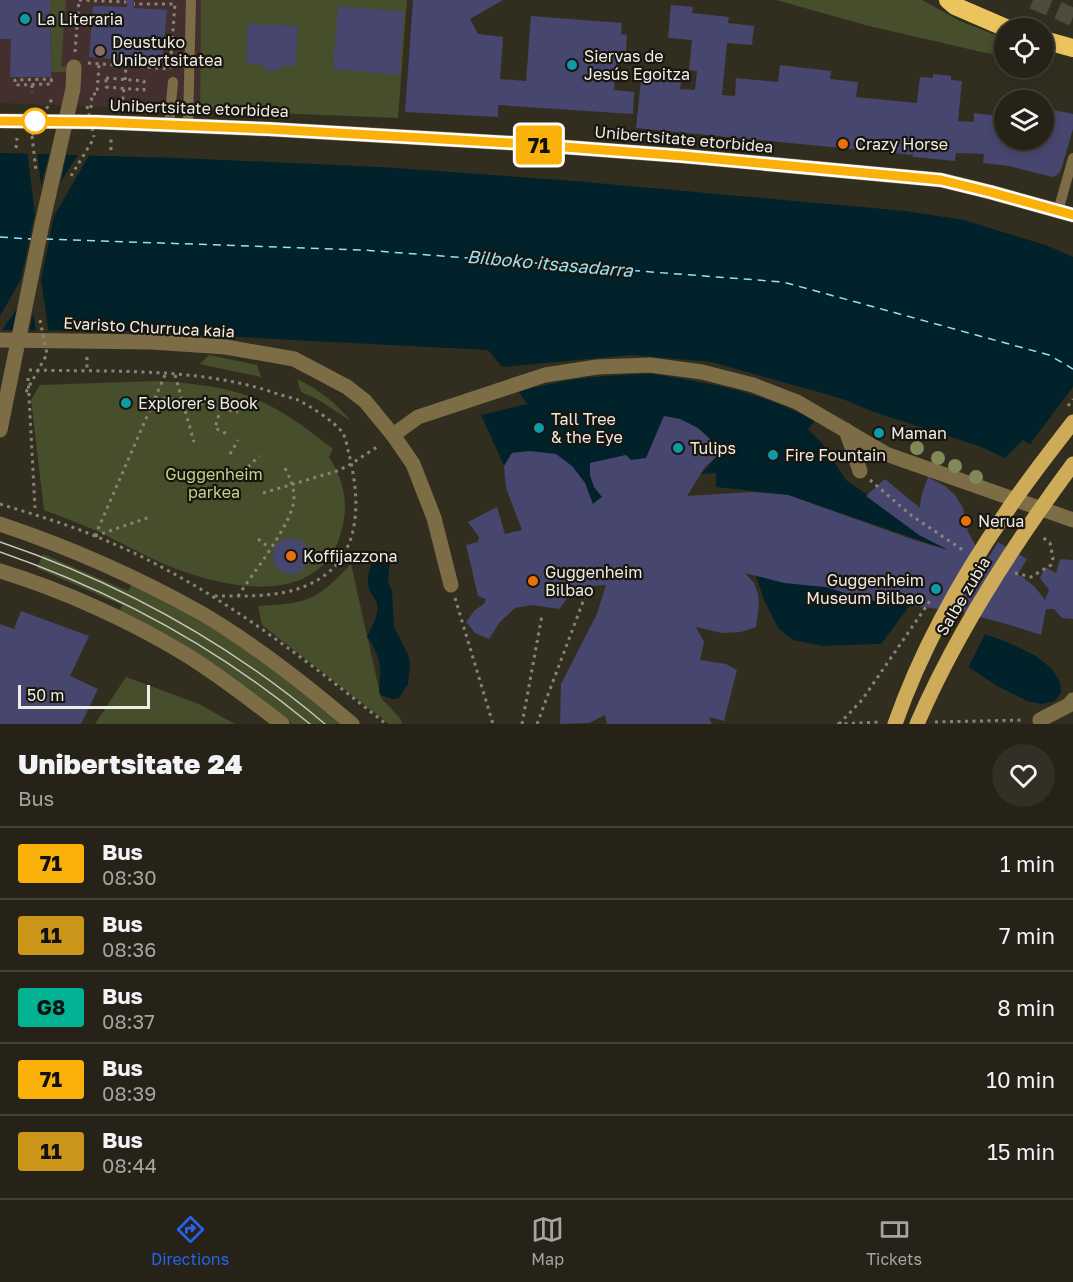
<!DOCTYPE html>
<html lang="en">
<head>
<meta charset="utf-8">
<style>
  body { margin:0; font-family:"Golos Text",sans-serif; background:#322f24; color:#f1f3f6; height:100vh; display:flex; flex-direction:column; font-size:22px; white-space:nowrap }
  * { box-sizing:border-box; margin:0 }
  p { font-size:20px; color:#a4a4a1 }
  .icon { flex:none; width:33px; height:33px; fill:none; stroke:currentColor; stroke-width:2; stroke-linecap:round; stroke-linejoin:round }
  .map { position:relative; height:724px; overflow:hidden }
  .panel { display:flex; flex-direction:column; background:#262217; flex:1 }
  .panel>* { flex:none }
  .badge { padding:0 12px; border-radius:4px; font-size:21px; line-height:39px }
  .controls { position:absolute; left:994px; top:18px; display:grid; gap:12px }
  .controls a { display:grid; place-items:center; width:60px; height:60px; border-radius:50%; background:#262217; box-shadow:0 3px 9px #0003,0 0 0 2px #423f36; font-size:30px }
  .scale { position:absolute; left:18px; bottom:15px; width:132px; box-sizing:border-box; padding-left:6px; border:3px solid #eeece3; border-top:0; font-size:16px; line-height:21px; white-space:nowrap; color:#eeece3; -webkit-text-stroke:4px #18160f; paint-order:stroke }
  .map>.badge { position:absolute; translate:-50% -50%; box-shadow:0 0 0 3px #fff }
  .round { display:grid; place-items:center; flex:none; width:63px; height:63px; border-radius:32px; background:#322f24 }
  .head { display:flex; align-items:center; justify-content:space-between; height:102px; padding:0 18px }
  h1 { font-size:28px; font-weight:800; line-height:45px }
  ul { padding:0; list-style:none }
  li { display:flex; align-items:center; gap:18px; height:72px; padding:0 18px; border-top:2px solid #423f36 }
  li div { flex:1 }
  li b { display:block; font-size:22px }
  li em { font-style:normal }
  li .badge { min-width:66px; font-weight:700; text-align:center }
  .menu { display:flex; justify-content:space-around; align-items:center; height:84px; border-top:2px solid #423f36; background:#262217; font-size:16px; color:#a4a4a1 }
  .menu a { display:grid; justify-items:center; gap:3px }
  .menu .selected { color:#2563eb }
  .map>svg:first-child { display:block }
</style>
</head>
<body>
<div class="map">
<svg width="1073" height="724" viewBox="0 0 1073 724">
  <rect width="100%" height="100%" fill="#322e1f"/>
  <polygon fill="#442f2f" points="0,0 201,0 200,110 0,103"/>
  <g fill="#464e2c">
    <polygon points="50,0 66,0 61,66 67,67 67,72 51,72"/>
    <polygon points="201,0 407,0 398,118 200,110"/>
    <polygon points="776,0 922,0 960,21 1005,39 1005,55 986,53 869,26"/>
    <polygon points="209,355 257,365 261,377 200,364"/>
    <path d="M297,379C317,388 337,404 351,421L317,399L301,392Z"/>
    <path d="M157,381C184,383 213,385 239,393C274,403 305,427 333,449L329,457C347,486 350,511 337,544C311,603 232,589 182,571C153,561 124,544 95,530C79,523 61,517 44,510L31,400L40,385Z"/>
    <polygon points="43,554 128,591 133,582 240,645 291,682 343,724 292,724 251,693 119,614 122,605 37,568"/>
    <path d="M351,564L381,698L400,718L402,724H389L262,625L258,606C309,603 316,601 351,564Z"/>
    <polygon points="126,677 199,704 235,724 95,724"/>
  </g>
  <g fill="#01222a">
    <polygon points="0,153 178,158 381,167 574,181 906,211 964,220 1048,246 1073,257 1073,476 1054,460 1023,440 1005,458 979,446 871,411 843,399 711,362 631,355 502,367 488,350 121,331 0,330"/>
    <path d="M651,374C708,382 764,393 815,421L808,429L822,443L846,480L948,550L788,495L716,487V473L701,474L720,453C705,432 690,420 664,416L646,458L631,460L626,455L590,463C590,477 593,485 602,497L593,504L585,483L572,466L530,451L512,453L504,466L481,415L527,404L519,392C565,378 604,375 651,374Z"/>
    <path d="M384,551L390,558L388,582L392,591L394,627L409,657L410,664L408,684L399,698L393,699L380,695C378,686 381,679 380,670C380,658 374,646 367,637C371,628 379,615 377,605C377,599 370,595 369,588C365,576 372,556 384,551Z"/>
    <polygon points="756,576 803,585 826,587 912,607 1009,643 1036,656 1052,669 1060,682 1061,692 1055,701 1042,704 1027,701 997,686 964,664 909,647 876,644 822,646 793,640 778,628 764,600"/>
  </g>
  <g fill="#322e1f">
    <polygon points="27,150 37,151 41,185 50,151 67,151 61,181 80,152 91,152 54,216 41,280 49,334 37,333 33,314 29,333 13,333 18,307 0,333 0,316 21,279 35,214"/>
    <polygon points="1073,387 1073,479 1028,447"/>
    <polygon points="911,604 986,632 967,670 943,658 908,650 879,647"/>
  </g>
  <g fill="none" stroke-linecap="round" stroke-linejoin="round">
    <g stroke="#98e1f7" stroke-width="1.5" stroke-dasharray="8 6" stroke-linecap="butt">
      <polyline points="0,237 31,239"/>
      <polyline points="45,239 363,250 783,282 1049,355 1073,369"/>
    </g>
  </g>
  <g fill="#47466f">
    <polygon points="0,0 50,0 51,77 10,77 11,39 0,39"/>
    <polygon points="126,0 133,0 134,8 167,10 162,63 89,57 93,6 127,7"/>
    <polygon points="413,0 503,0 470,19 478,34 503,37 500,79 526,81 531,16 622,23 621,34 627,35 626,51 617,51 614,90 634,92 633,114 498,105 498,117 405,112"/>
    <polygon points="671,5 693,7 692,13 729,17 728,23 754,26 752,45 727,43 722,95 735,96 736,78 778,82 780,65 831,71 830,79 858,82 856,97 917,103 920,77 933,78 933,74 951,76 951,80 962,81 958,121 974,122 974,113 998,116 997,124 1005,126 1005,140 1044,140 1044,108 1073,114 1073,129 1061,170 1056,176 1052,177 1009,166 983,163 984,154 956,153 955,161 913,157 913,155 636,128 642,71 682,75 680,89 695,90 697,71 689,70 692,40 668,38"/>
    <polygon points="338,6 404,12 399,75 333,69"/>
    <polygon points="248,24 298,26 295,66 281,66 279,70 268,71 261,65 246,63"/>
    <polygon points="1018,92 1037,96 1035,100 1016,100"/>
    <polygon points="664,416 680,419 698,428 710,439 720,453 705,467 687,496 752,492 788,495 917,541 948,550 919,535 866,496 885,479 920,508 921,497 928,477 945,486 955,495 963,508 968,532 980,554 987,560 998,542 1027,559 1018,574 1035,587 1045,600 1049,590 1040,578 1045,567 1056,573 1060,559 1073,560 1073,619 1062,618 1054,609 1046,609 1041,635 1010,625 962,612 867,600 826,587 784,583 745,573 754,583 758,594 759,605 756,627 741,632 722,633 696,627 704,642 700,660 726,664 737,670 724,721 709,717 712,724 607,724 605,715 589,723 560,724 561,684 597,614 606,585 576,587 559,609 531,605 515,608 500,622 489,639 475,633 466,622 475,610 484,604 486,599 478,596 466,545 478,542 479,537 468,522 497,507 505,534 522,530 506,488 504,466 512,453 530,451 556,454 572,466 585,483 593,504 602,497 594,487 590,475 590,463 626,455 631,460 646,458"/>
    <circle cx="291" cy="556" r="18"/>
    <polygon points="21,611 89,636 70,676 98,689 81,724 0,724 0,624 14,629"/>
  </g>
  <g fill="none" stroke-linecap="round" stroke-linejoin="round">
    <polyline stroke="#4e4a3c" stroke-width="18" stroke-dasharray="18 9" stroke-linecap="butt" points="1033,0 1073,17"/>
    <g stroke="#878477" stroke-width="3" stroke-dasharray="3 4.5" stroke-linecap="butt">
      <polyline points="79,0 126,2"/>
      <polyline points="75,52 79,0"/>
      <polyline points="88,63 170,69 175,4 134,4"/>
      <polygon points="106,78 144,81 144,90 106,87"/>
      <polygon points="51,79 52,84 15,85 15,80"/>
      <polyline points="125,80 126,66"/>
      <polyline points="32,85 32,93"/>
      <polyline points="122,107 124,88"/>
      <polyline points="91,108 92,94 97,94 99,64"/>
      <polyline points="32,136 36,171"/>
      <polyline points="16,148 17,138"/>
      <polyline points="111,150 111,138"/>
      <polyline points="71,176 94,138"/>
      <polyline points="87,357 87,371"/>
      <path d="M29,370C107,372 197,367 272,392C280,395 290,397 298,400C310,406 335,422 342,432C346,437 347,447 349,454C359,494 363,547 325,575C293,599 249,596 211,596"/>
      <polyline points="175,375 194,442"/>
      <polyline points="28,378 35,508"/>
      <polyline points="155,398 182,400 238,412"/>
      <polyline points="221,408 215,428 227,434"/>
      <polyline points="230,454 238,440"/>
      <polyline points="248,467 259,456"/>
      <polyline points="870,480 912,516 963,550"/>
      <polyline points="263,493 337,471 351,464 380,445"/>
      <path d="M0,504C32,514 64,523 95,536C203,579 296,652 386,724"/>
      <polyline points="95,536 165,375"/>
      <polyline points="95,536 150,517"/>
      <polyline points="258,539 270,548"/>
      <polyline points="1015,573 1031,577 1051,565 1053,558 1050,543 1041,536"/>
      <path d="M238,596C252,574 295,521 294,497C294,485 289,477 284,466"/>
      <polyline points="455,598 493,724"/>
      <polyline points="935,722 1024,720"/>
      <polyline points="522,724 542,615"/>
      <polyline points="537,724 587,591"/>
      <polyline points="837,724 880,722"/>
    </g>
    <g stroke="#7d6d47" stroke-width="10">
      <polyline points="169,124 173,82"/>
      <polyline points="188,125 191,0"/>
      <polyline points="1058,211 1073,158"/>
    </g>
    <g stroke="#7d6d47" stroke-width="15">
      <polyline points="0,121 97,122 268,129 511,143 683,156 941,180 990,192 1073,215"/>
      <polyline points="0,340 152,342 226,347 294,359 347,387 365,401 393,435 413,464 434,518 451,585"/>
      <polyline points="846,430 860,471"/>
      <polyline points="393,435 418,417 545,375 597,367 650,365 702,372 753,385 797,402 886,454 1073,520"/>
      <path d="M0,524C69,547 137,577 201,613C254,644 305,684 352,724"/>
      <path d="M0,571C62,590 129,620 185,654C219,675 250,699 282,724"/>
      <polyline points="1040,720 1069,705 1073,700"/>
    </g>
    <g stroke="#ecc45e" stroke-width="18">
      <polyline points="948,0 955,6 1006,28"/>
      <polyline points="1044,40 1073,48"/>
    </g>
    <g stroke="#c8c6bb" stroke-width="1.5">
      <path d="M0,542C118,582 229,643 325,724"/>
      <path d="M0,552C113,591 218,648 310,724"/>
    </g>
    <g stroke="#878477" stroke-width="3" stroke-dasharray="3 4.5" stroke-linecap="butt">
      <polyline points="87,106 94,137"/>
      <polyline points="32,135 53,97"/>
      <polyline points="26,392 47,354 40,320"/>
      <polyline points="1068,406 1073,399"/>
      <polyline points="839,724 862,700 932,598"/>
    </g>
    <polyline stroke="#7d6d47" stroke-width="15" points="0,430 42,224 73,89 74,67"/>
    <g stroke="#cdab59" stroke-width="15">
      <path d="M895,724C921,650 961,578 1005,514C1026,482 1050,452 1073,422"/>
      <path d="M917,724C957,631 1013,545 1073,464"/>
    </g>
  </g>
  <g fill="#81895a">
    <circle cx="917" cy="448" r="7"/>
    <circle cx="938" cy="458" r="7"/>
    <circle cx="955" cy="466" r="7"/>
    <circle cx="976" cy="477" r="7"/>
  </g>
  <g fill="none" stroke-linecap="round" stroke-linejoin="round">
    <g stroke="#fff" stroke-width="14">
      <polyline id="line" points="0,121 97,122 268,129 511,143 683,156 941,180 990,192 1073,215"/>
    </g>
    <use href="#line" stroke="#fab20a" stroke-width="9"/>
  </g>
  <g fill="#0f9aa8" stroke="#18160f" stroke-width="2">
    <circle cx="25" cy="19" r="6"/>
    <circle cx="572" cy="65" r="6"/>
    <circle cx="126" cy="403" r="6"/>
    <circle cx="539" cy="428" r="6"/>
    <circle cx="879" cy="433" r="6"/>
    <circle cx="678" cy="448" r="6"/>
    <circle cx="773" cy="455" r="6"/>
    <circle cx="936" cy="589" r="6"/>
  </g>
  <circle fill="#8d6e63" stroke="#18160f" stroke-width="2" cx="100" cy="51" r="6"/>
  <circle fill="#fff" stroke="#fab20a" stroke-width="3" cx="35" cy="121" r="12"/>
  <g fill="#e8710a" stroke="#18160f" stroke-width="2">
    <circle cx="843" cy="144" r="6"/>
    <circle cx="966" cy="521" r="6"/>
    <circle cx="291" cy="556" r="6"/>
    <circle cx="533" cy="581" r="6"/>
  </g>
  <g text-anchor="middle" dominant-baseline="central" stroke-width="4.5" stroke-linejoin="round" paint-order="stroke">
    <g font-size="16" fill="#eeece3" stroke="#18160f" text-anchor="start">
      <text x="37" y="19">La Literaria</text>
      <text x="112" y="42">Deustuko<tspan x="112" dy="18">Unibertsitatea</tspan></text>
      <text x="584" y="56">Siervas de<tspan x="584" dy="18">Jesús Egoitza</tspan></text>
      <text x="855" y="144">Crazy Horse</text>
      <text x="138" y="403">Explorer's Book</text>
      <text x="551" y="419">Tall Tree<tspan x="551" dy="18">&amp; the Eye</tspan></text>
      <text x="891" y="433">Maman</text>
      <text x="690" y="448">Tulips</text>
      <text x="785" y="455">Fire Fountain</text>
      <text x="978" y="521">Nerua</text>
      <text x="303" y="556">Koffijazzona</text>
      <text x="545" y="572">Guggenheim<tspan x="545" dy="18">Bilbao</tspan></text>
      <text x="924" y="580" text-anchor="end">Guggenheim<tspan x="924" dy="18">Museum Bilbao</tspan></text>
    </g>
    <g font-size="16" fill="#eeece3" stroke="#18160f">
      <text transform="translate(199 108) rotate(2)">Unibertsitate etorbidea</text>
      <text transform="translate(684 139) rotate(5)">Unibertsitate etorbidea</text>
      <text transform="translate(149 327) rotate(3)">Evaristo Churruca kaia</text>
      <text transform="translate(963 596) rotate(-59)">Salbe zubia</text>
    </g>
    <g font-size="16" fill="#c2d48a" stroke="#18160f">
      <text x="214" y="474">Guggenheim<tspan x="214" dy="18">parkea</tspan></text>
    </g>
    <g font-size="18" font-style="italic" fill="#98e1f7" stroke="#18160f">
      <text transform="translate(550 263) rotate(5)">Bilboko itsasadarra</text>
    </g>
  </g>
</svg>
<div class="controls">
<a><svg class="icon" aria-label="locate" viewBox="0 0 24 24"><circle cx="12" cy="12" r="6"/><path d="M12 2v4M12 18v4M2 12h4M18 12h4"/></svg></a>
<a><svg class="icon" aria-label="layers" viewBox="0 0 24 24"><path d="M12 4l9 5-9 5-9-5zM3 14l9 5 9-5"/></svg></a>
</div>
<div class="scale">50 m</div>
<b class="badge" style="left:539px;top:145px;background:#fab20a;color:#111">71</b>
</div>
<section class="panel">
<div class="head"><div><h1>Unibertsitate 24</h1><p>Bus</p></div><a class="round"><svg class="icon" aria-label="heart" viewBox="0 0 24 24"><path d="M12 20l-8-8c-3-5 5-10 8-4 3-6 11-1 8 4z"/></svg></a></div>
<ul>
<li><span class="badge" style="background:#fab20a;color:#111">71</span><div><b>Bus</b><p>08:30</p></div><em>1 min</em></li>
<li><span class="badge" style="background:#cb9519;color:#111">11</span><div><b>Bus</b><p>08:36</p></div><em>7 min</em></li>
<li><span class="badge" style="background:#02b292;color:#111">G8</span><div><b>Bus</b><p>08:37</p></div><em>8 min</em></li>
<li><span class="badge" style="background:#fab20a;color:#111">71</span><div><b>Bus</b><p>08:39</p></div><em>10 min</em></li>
<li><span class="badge" style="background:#cb9519;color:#111">11</span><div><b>Bus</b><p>08:44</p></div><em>15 min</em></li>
</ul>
</section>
<nav class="menu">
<a class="selected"><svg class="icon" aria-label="directions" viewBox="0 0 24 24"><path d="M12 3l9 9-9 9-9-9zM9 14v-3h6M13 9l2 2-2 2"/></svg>Directions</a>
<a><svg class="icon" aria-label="map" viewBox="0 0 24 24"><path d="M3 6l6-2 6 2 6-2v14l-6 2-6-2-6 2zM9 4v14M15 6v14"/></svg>Map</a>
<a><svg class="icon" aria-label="tickets" viewBox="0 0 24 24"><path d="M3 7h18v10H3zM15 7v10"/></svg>Tickets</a>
</nav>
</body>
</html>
